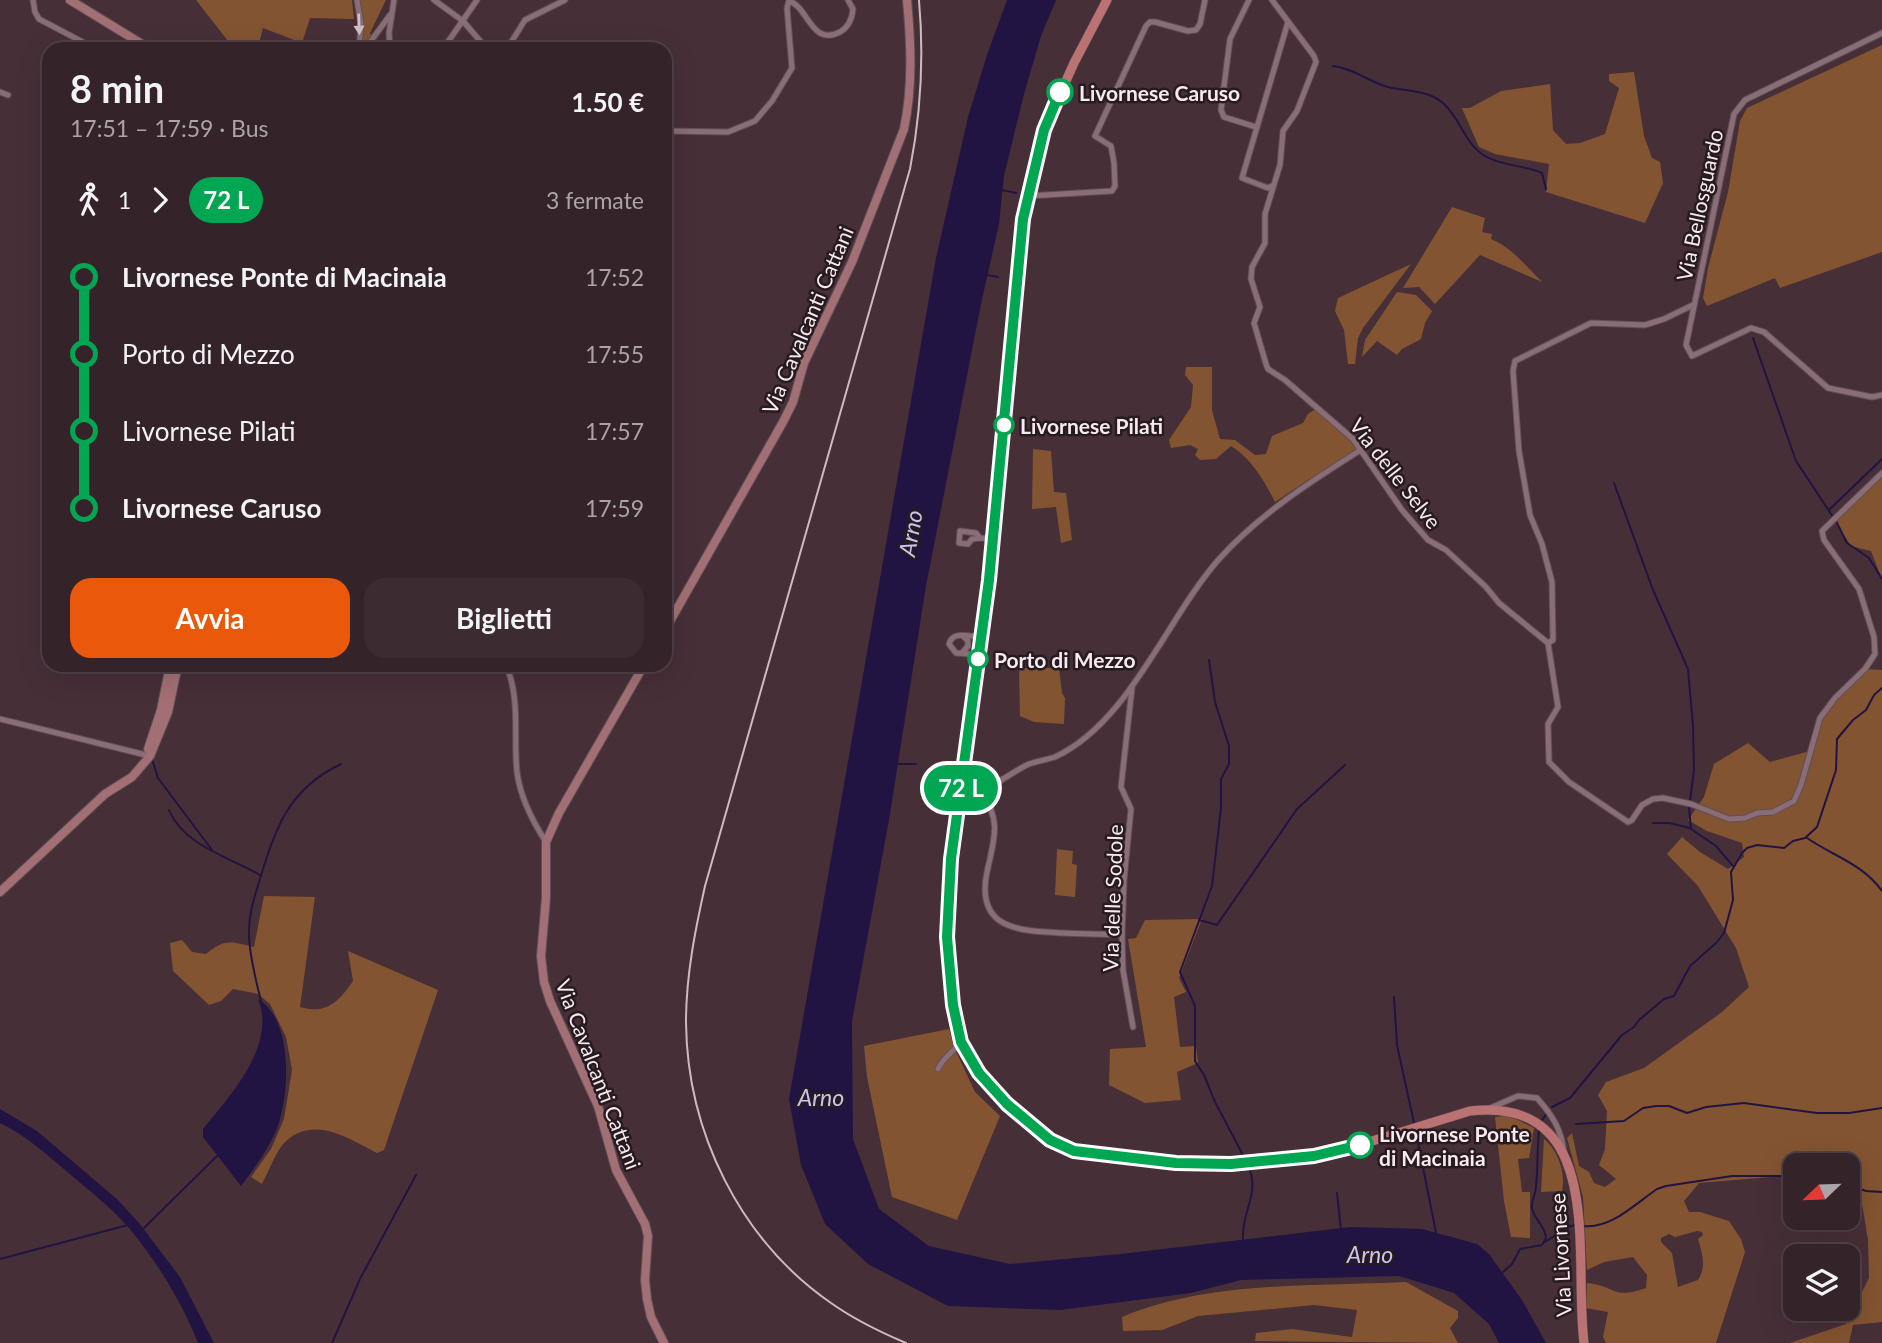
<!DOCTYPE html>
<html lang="it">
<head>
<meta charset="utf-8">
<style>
  body { margin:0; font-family:Lato,sans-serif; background:#3d2b32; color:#f1f3f6; height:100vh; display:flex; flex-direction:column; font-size:26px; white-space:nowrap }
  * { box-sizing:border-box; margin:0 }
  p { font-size:23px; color:#aaa4a8 }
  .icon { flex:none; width:38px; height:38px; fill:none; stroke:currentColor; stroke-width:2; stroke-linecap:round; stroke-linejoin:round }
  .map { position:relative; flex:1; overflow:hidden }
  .panel { position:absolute; left:42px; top:42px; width:630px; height:630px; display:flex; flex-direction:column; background:#35232a; border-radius:21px; box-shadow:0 7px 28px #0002,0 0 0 2px #4f4047 }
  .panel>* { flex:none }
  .badge { padding:0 14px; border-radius:23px; font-size:24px; line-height:46px }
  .needle { width:46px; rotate:247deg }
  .tools { position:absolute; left:1783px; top:1153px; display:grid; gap:14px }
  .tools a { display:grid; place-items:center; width:77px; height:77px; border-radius:14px; background:#35232a; box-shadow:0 7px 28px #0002,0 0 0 2px #4f4047; font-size:35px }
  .map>.badge { position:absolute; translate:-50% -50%; box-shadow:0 0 0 4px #fff }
  .legs { display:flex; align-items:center; gap:10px; height:77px; padding:0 28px; font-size:23px }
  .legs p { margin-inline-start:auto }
  .head { display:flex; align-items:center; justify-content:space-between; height:119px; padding:0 28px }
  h1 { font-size:38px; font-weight:700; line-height:52px }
  .cta { display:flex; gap:14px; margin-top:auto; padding:14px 28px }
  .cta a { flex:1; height:80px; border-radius:21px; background:#ea580c; color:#fff; font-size:28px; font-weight:700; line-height:80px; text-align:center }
  .cta a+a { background:#3d2b32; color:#f1f3f6 }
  ul { padding:0 28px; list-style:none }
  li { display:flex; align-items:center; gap:24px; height:77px; font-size:26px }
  li i { display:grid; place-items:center; width:10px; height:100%; margin:0 9px; background:currentColor }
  li i::after { content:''; width:18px; height:18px; margin:-9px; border:5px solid; border-radius:50%; background:#35232a }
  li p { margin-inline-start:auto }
  li:first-child i { background:linear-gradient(#0000 50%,currentColor 0) }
  li:last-child i { background:linear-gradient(currentColor 50%,#0000 0) }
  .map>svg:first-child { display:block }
</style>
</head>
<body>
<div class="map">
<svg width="1882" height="1343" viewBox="0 0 1882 1343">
  <rect width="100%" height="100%" fill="#472f38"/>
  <g fill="#835431" fill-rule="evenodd">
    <polygon points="196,0 352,0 354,19 310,18 302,43 263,28 260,40 228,41"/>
    <polygon points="359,0 386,0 370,33 371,35 362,48"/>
    <polygon points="1882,45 1882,252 1780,288 1775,278 1707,306 1703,298 1708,268 1728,192 1740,121 1747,108"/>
    <polygon points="1634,72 1644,136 1652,158 1660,162 1663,183 1645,223 1546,192 1549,164 1495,154 1479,147 1462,108 1470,108 1501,91 1550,84 1553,130 1566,144 1580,143 1605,134 1619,88 1609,81 1609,74"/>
    <path d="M1452,207L1485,218L1482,232L1492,234L1491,239C1511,247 1525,265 1542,282L1480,255L1435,304L1419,287L1403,288Z"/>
    <polygon points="1411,264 1363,328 1358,338 1355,364 1348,364 1344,330 1335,311 1338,298"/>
    <polygon points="1397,292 1416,295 1432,311 1425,323 1421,339 1402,349 1397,355 1377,341 1362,357 1365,340"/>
    <path d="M1186,367H1212V410L1220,439L1235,440L1255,455L1266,454L1272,436L1303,423L1308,414L1317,408L1342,428L1359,451L1313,480L1311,478L1275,502C1266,483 1250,457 1231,446L1216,459L1200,460L1195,455L1198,449L1190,445L1171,448L1169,440L1191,407L1193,385L1185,375Z"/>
    <polygon points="1033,449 1051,451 1054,492 1066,493 1072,540 1061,543 1056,507 1032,509"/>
    <polygon points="1882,473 1882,579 1871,551 1851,546 1833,519"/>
    <polygon points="1019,668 1059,668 1062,693 1065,698 1064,724 1034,722 1020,716"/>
    <path d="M1865,669L1882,670V1322L1853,1325L1849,1343H1790L1846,1324L1869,1278L1868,1240L1862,1204L1848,1183V1166H1796L1795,1175L1699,1183L1684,1201L1689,1212H1700L1729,1221L1741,1239L1745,1252L1716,1343H1606L1603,1337L1608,1312L1586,1308L1587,1283C1617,1286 1611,1300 1646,1288L1647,1275L1633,1257L1604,1262L1587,1270L1583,1197L1567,1138L1572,1133L1579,1166L1589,1172L1594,1183L1605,1187L1616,1179L1599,1165L1605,1149L1607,1111L1598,1095L1606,1082L1644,1068L1722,1012L1749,987L1736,948L1698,886L1667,854L1682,837L1700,852L1728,869L1744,857L1742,843L1707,831L1688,820L1704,797L1714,764L1748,743L1770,762L1810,751L1820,718ZM1697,1231L1702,1232L1703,1235L1698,1239C1702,1253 1707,1266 1698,1280L1678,1287L1672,1253L1661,1242V1238L1669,1234L1675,1237Z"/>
    <polygon points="1057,849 1073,851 1072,864 1077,865 1075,897 1055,895"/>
    <path d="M264,896L315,897L300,1007C327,1015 339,1001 353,981L348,951L438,990L384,1150L377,1153C350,1139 314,1115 286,1141C277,1149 268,1173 262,1184L251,1177L271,1149L284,1119L292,1070L286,1037L270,1004L258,994L233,989L221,1001L209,1005L173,971L170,943L182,940L192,952L206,954C226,938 230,942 254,947Z"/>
    <polygon points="1202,919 1179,978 1186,992 1174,997 1180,1047 1196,1046 1198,1063 1177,1072 1181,1100 1145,1103 1109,1085 1110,1049 1146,1047 1128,939 1136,938 1145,920"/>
    <polygon points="949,1029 954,1047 975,1092 1000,1116 957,1220 892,1197 867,1077 864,1046"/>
    <polygon points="1505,1116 1516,1119 1534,1128 1529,1158 1518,1159 1522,1192 1530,1192 1530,1238 1511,1237 1504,1201 1495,1117"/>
    <path d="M1544,1139C1558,1150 1566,1174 1562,1191L1541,1192Z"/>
    <path d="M1406,1282L1458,1311V1318L1450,1328L1458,1343L1255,1341L1256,1333L1292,1329L1352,1337L1357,1310L1314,1305L1198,1316L1162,1330L1123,1331L1122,1317C1212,1280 1311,1287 1406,1282Z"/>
  </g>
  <g fill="#221442">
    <polygon points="1007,0 1056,0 1041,36 1024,94 1004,176 999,224 981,304 926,586 889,820 852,1021 853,1139 879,1209 929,1246 1010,1264 1120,1254 1350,1227 1422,1229 1477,1244 1489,1254 1522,1300 1546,1343 1499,1343 1489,1324 1454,1293 1399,1276 1241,1280 1191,1293 1060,1310 948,1306 868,1264 825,1224 801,1165 789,1099 936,258 968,117 987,55"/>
    <path d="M258,999C294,1020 290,1097 276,1131C267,1151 254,1169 241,1186L203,1137V1129C230,1096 277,1045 258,999Z"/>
    <path d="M0,1109L37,1131L118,1200L139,1223L180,1277L214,1343H198C182,1302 157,1262 129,1228C111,1207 86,1188 65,1170C45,1153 25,1135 0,1123Z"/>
  </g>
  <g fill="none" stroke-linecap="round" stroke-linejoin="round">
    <g stroke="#221442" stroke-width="2">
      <path d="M1333,66C1353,68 1369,82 1388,87C1408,92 1429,89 1445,105C1461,120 1464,143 1485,156C1501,166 1524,165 1542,173L1546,189"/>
      <polyline points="1002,190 1016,193"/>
      <polyline points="987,275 998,277"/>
      <polyline points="1753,338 1796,461 1833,517"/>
      <polyline points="1614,483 1653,590 1688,669 1693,726 1694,770 1690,801"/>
      <polyline points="1830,509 1882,459"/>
      <polyline points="1836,521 1847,543 1869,558 1882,579"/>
      <polyline points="1209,660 1215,702 1229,746 1229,764 1221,779 1221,808 1212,886 1180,972 1195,1006 1195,1061 1204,1075 1215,1102 1244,1157"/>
      <polyline points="152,759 158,778 212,850"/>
      <polyline points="897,764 916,764"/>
      <polyline points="1689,807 1691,829 1716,846 1733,866"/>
      <path d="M169,810C183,845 229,857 260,875"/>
      <polyline points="1653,823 1669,823 1690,828"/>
      <path d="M1807,838C1833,856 1863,864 1882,891"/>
      <polyline points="1199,920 1217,925 1297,809 1345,765"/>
      <polyline points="1394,997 1397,1045 1414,1123"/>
      <path d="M261,1001C256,981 250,958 249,937C248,916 254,898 260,879C275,827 290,788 341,764"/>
      <polyline points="1552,1107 1570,1098 1622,1035 1634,1027 1639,1020 1664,999 1674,996 1690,966 1716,943 1724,933 1733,900 1731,872 1742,853 1747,848 1757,845 1784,848 1793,841 1805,838 1817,827 1836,770 1837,739 1853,720 1866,710 1874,695 1882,688"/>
      <polyline points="1542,1120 1547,1113"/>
      <polyline points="1576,1124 1624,1121 1643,1108 1656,1106 1669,1106 1687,1113 1706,1107 1744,1103 1817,1113 1849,1113 1882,1108"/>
      <polyline points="1416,1132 1436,1233"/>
      <polyline points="1848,1185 1866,1191 1882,1192"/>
      <polyline points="1337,1193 1341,1230"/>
      <path d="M1584,1226C1611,1229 1635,1204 1657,1189L1666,1186L1732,1176H1796"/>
      <polyline points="144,1228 217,1156"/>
      <path d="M1243,1240C1241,1210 1261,1195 1248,1165"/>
      <polyline points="1545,1242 1568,1227 1575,1225"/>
      <polyline points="0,1259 128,1225"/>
      <path d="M1503,1272L1512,1264L1520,1249L1542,1245L1546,1238C1545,1225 1533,1218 1532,1208C1531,1201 1536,1194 1536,1186C1538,1168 1537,1149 1539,1131"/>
      <polyline points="332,1343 360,1279 416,1175"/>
    </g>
    <g stroke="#624e56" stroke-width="7">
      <g id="street">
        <polyline points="33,0 35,12 39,19 96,49"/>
        <polyline points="357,0 361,24 359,49"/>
        <polyline points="434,0 463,21 487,49"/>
        <polyline points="1249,0 1230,39 1221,110 1224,117 1256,127"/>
        <polyline points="1272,0 1314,56 1316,62 1297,111 1283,131 1280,165 1265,214 1265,243 1252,267 1251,279 1260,307 1254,323 1266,364 1268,369 1285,380 1353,439 1402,510 1428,540 1446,550 1486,587 1499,603 1548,643 1558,707 1548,724 1549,762 1569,782 1628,822 1632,820 1642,805 1653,799 1663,798 1691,804 1729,819 1745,818 1757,813 1773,812 1794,801 1801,785 1820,718 1835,698 1865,669 1875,654 1874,637 1859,589 1824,540 1822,531 1882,473"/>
        <path d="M789,1C808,6 811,47 840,32C849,27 852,19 853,9L848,0"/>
        <polyline points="1882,33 1745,100 1734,114 1686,345 1692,356 1751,328 1764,332 1828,388 1872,397 1882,395"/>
        <polyline points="365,49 390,15"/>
        <polyline points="390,49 389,33 394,0"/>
        <polyline points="443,49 477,0"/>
        <polyline points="507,49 525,20 565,0"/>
        <polyline points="0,92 8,95"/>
        <polyline points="665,131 728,132 755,121 772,101 792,68 787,8 789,1"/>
        <polyline points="1272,186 1268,188 1242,178 1288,22"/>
        <polyline points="1028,196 1112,191 1115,186 1114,163 1111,146 1095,136 1146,26 1150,22 1155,22 1188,31 1196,30 1200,24 1205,0"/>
        <polyline points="980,538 972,539 968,544 959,543 960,531 976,533 980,538 993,539"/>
        <polyline points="1548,643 1553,640 1552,582 1542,544 1530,515 1519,451 1513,371 1515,361 1591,323 1645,325 1664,319 1693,305"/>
        <polyline points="962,653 968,646 968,641 963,636"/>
        <path d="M979,655L956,653L949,644C953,630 969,637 981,637"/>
        <path d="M506,665C521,700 513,735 517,772C520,796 533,822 546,842"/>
        <polyline points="1132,688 1121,787 1131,809 1124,880 1122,935 1123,970 1133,1027"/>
        <polyline points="0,719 150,756"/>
        <path d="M961,789C967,789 976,791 982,789C998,785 1013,771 1029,764C1037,761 1046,760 1055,757C1130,722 1167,617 1220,558C1260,514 1310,482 1359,451"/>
        <path d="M982,789C1001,825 995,835 987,872C975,930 1020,931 1063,933C1083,934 1102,934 1122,935"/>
        <path d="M938,1069C942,1059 954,1051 961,1042"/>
        <path d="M1488,1109L1518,1096L1537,1098C1553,1116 1561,1129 1564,1152"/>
      </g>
    </g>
    <g stroke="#624e56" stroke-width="10">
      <g id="secondary">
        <polyline points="70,0 150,49"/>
        <path d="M665,630L783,422L793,402L804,363L852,262L904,129C913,86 911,43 907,0"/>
        <polyline points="644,665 559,813 546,842 546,898 541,956 544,982 550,1001 598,1106 616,1170 645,1224 648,1236 645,1280 647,1299 651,1317 664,1343"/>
        <polyline points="148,749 161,710 170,665"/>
        <polyline points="0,892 105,794 132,777 150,756 168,712 178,665"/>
      </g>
    </g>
    <g stroke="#624e56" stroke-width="10">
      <path id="primary" d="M1107,0L1074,63L1044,130L1023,219L989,580L947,897L949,980L961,1042L979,1073L1027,1122L1059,1145L1093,1155L1208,1165L1314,1156L1346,1149L1470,1111C1608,1096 1573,1257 1584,1343"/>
    </g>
    <use href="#street" stroke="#896d77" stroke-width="5"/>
    <use href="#secondary" stroke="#a27074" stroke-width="8"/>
    <use href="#primary" stroke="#bb7272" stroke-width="9"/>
    <path stroke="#cdbbc1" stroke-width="2" d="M906,1343C880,1332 855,1320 831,1303C740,1240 687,1132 686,1022C686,976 695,931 705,886L910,169C921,113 924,57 919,0"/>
  </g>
  <defs><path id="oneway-solid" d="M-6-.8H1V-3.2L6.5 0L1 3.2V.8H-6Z" transform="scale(1.75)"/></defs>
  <use fill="#d2bec5" href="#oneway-solid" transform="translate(359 24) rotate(88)"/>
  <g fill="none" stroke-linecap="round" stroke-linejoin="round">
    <g stroke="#fff" stroke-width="16">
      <polyline id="line-1" points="1060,92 1044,130 1023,219 989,580 951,859 947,937 953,1005 961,1042 979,1073 1007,1104 1050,1140 1074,1151 1176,1163 1231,1164 1314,1156 1360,1145"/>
    </g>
    <use href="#line-1" stroke="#00a651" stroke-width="10"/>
  </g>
  <g fill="#fff" stroke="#00a651" stroke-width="3.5">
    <circle cx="1060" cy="92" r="12"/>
    <circle cx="1004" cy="425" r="9"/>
    <circle cx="978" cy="659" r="9"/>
    <circle cx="1360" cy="1145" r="12"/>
  </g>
  <g text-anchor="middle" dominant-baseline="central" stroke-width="5" stroke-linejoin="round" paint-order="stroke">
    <g font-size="21" font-weight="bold" fill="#f9e9ef" stroke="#261b1f" text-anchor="start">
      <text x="1079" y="92">Livornese Caruso</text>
      <text x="1020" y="425">Livornese Pilati</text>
      <text x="994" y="659">Porto di Mezzo</text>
      <text x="1379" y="1133">Livornese Ponte<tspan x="1379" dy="24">di Macinaia</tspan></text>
    </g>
    <g font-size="21" fill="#f9e9ef" stroke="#261b1f">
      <text transform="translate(1699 205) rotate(-78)">Via Bellosguardo</text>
      <text transform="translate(807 320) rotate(-67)">Via Cavalcanti Cattani</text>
      <text transform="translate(1396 473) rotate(52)">Via delle Selve</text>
      <text transform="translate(1112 898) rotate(-88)">Via delle Sodole</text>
      <text transform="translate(599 1074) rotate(69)">Via Cavalcanti Cattani</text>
      <text transform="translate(1560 1255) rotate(-93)">Via Livornese</text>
    </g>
    <g font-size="23" font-style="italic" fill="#cbc3f3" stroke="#261b1f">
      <text transform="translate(910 533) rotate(-80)">Arno</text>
      <text x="821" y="1097">Arno</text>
      <text x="1370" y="1254">Arno</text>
    </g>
  </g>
</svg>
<div class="tools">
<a><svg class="needle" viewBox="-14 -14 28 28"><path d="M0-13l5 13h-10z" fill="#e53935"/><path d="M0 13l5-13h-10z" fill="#aaa4a8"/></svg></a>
<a><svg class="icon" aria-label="layers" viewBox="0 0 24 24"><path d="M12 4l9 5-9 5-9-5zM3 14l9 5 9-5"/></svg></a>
</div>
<b class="badge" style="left:961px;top:788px;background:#00a651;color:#fff">72 L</b>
<section class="panel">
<div class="head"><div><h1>8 min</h1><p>17:51 – 17:59 · Bus</p></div><b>1.50 €</b></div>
<div class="legs"><svg class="icon" aria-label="walk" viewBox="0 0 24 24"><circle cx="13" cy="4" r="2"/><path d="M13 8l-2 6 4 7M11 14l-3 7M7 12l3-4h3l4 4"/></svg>1<svg class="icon" aria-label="forward" viewBox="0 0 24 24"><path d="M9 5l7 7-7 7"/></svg><b class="badge" style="background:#00a651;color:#fff">72 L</b><p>3 fermate</p></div>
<ul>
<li><i style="color:#00a651"></i><b>Livornese Ponte di Macinaia</b><p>17:52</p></li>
<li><i style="color:#00a651"></i><span>Porto di Mezzo</span><p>17:55</p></li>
<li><i style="color:#00a651"></i><span>Livornese Pilati</span><p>17:57</p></li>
<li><i style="color:#00a651"></i><b>Livornese Caruso</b><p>17:59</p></li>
</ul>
<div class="cta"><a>Avvia</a><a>Biglietti</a></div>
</section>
</div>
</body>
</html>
